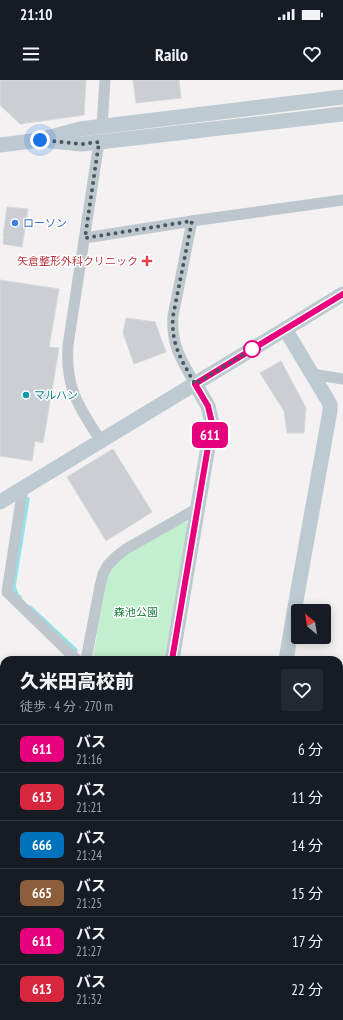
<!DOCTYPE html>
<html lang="ja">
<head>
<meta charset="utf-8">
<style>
  body { margin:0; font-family:"PT Sans Narrow","Noto Sans JP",sans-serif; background:#242831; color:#f1f3f6; height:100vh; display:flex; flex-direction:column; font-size:15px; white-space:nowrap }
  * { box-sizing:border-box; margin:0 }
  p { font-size:13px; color:#9ea1a6 }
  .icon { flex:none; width:22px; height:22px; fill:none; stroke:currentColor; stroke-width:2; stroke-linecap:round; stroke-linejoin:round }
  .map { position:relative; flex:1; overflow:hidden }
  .details { position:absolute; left:0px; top:576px; width:343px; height:364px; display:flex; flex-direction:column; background:#171b24; border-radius:12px 12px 0 0; box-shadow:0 2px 10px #0003 }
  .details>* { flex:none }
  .badge { padding:0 8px; border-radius:6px; font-size:14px; line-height:26px }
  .needle { width:26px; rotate:330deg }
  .tools { position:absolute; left:291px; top:524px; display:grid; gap:8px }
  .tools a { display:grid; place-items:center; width:40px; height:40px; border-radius:4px; background:#171b24; box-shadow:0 2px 10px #0003; font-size:20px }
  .you { position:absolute; width:20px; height:20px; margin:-10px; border:3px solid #fff; border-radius:50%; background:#1a73e8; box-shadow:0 0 0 6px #1a73e833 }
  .map>.badge { position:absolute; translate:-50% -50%; box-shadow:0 0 0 2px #fff }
  .round { display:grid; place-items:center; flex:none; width:42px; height:42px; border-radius:4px; background:#242831 }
  .overview { display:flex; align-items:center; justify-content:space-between; height:68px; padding:0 20px }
  h1 { font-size:19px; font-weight:800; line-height:30px }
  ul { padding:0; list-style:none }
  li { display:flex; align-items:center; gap:12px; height:48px; padding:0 20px; border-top:1px solid #363941 }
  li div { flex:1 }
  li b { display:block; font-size:15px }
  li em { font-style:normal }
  li .badge { min-width:44px; font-weight:700; text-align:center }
  .status { display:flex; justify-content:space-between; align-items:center; height:28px; padding:0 20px; background:#171b24; direction:ltr }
  .status svg { height:11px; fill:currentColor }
  header { display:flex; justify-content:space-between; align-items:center; height:52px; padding:0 20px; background:#171b24; font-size:18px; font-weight:800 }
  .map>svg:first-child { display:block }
</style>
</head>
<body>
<div class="status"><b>21:10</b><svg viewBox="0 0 49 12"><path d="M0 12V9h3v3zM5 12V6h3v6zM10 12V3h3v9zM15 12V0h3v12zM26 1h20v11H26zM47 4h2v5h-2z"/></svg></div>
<header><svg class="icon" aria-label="menu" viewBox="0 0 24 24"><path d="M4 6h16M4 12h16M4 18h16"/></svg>Railo<svg class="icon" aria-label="heart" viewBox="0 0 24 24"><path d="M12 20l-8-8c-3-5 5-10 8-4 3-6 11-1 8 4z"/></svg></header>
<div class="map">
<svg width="343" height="940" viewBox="0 0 343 940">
  <rect width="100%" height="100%" fill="#f3f1f1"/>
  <polygon fill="#c2efcd" points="181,441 186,442 188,446 164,580 93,580 103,513 108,494 116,481"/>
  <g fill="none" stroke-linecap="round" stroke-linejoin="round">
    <g stroke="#90e4ea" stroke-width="3.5">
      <polyline points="20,517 17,515 14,506 28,419"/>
      <polyline points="30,527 76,570"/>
    </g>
    <g stroke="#90e4ea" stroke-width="22">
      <polyline points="0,778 4,782"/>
      <polyline points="162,936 166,940"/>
    </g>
  </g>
  <g fill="#cbcfd3" stroke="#d5d8dc">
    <polygon points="0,0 86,0 84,35 20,44 0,25"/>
    <polygon points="133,0 179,0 181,18 136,23"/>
    <polygon points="7,127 28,129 22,167 3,164 4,156 3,156"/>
    <polygon points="0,200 59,209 49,267 59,268 43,363 35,361 32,381 0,376"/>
    <polygon points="126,238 155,242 166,272 134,284 123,253"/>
    <polygon points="281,281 306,328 304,353 287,353 284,331 260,293"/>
    <polygon points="113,369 152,432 106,461 67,397"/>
  </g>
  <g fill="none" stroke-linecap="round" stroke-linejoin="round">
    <g stroke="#bdc7cd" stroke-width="11">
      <polyline points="102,46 105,0"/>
      <path d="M99,62L68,265C65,308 79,327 101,361"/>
      <path d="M192,141L173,236C171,265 181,279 195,304"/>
      <polyline points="85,158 192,141 343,120"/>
      <polyline points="312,294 343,299"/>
      <polyline points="23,408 7,512 77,580"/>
      <polyline points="86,580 100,506 103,494 108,485 117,476 126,469 198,428"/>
      <polyline points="339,663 343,664"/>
      <polyline points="0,841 4,845"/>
    </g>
    <g stroke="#becad2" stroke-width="15">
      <polyline points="51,61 82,64 343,34"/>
      <polyline points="0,65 40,60 80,49 343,17"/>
      <polyline points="285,249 330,324 330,331 299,504 286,580"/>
      <polyline points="0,422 343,214"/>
      <polyline points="172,580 212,343 208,326 195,304"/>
      <polyline points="99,940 100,936"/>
    </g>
  </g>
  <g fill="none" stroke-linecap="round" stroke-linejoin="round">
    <g stroke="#fff" stroke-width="9">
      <polyline id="line" points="172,580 212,343 208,326 195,304 343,214"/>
    </g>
    <use href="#line" stroke="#e6007e" stroke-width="6"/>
    <path stroke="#49575e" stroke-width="4" stroke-dasharray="0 7.2" d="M40,60L82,64L99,62L85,158L192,141L173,236C171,265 181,279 195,304L256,267L252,269"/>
  </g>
  <circle fill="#3f7fe0" stroke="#fff" stroke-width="1.5" cx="15" cy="143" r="4"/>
  <path fill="#e0444e" stroke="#fff" stroke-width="1.5" d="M145 175h4v4h4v4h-4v4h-4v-4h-4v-4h4z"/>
  <circle fill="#fff" stroke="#e6007e" stroke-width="2" cx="252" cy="269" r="8"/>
  <circle fill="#0f9aa8" stroke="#fff" stroke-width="1.5" cx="26" cy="315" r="4"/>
  <g text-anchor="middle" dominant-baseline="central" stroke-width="3" stroke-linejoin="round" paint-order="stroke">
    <g font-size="11" fill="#366cbe" stroke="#fff" text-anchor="start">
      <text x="23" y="143">ローソン</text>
    </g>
    <g font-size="11" fill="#be3a42" stroke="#fff" text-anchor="end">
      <text x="138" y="181">矢倉整形外科クリニック</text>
    </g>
    <g font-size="11" fill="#0d838f" stroke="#fff" text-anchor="start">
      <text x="34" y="315">マルハン</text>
    </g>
    <g font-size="11" fill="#1a7f3f" stroke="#fff">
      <text x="136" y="532">森池公園</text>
    </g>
  </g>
</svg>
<div class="tools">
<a><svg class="needle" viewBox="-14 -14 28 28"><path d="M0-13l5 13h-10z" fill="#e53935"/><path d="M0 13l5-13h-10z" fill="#9ea1a6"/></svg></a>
</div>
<div class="you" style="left:40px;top:60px"></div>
<b class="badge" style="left:210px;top:355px;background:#e6007e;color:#fff">611</b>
<section class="details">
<div class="overview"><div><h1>久米田高校前</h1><p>徒歩 · 4 分 · 270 m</p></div><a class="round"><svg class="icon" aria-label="heart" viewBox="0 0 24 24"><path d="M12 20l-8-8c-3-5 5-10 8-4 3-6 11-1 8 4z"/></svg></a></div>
<ul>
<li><span class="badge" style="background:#e6007e;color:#fff">611</span><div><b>バス</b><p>21:16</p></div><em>6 分</em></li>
<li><span class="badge" style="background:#d7263d;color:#fff">613</span><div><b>バス</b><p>21:21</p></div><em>11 分</em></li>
<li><span class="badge" style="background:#0072bc;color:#fff">666</span><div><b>バス</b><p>21:24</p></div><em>14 分</em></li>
<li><span class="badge" style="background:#8b5e3c;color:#fff">665</span><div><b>バス</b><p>21:25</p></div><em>15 分</em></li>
<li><span class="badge" style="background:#e6007e;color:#fff">611</span><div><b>バス</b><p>21:27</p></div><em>17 分</em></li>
<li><span class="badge" style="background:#d7263d;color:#fff">613</span><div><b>バス</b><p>21:32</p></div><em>22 分</em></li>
</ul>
</section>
</div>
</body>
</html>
